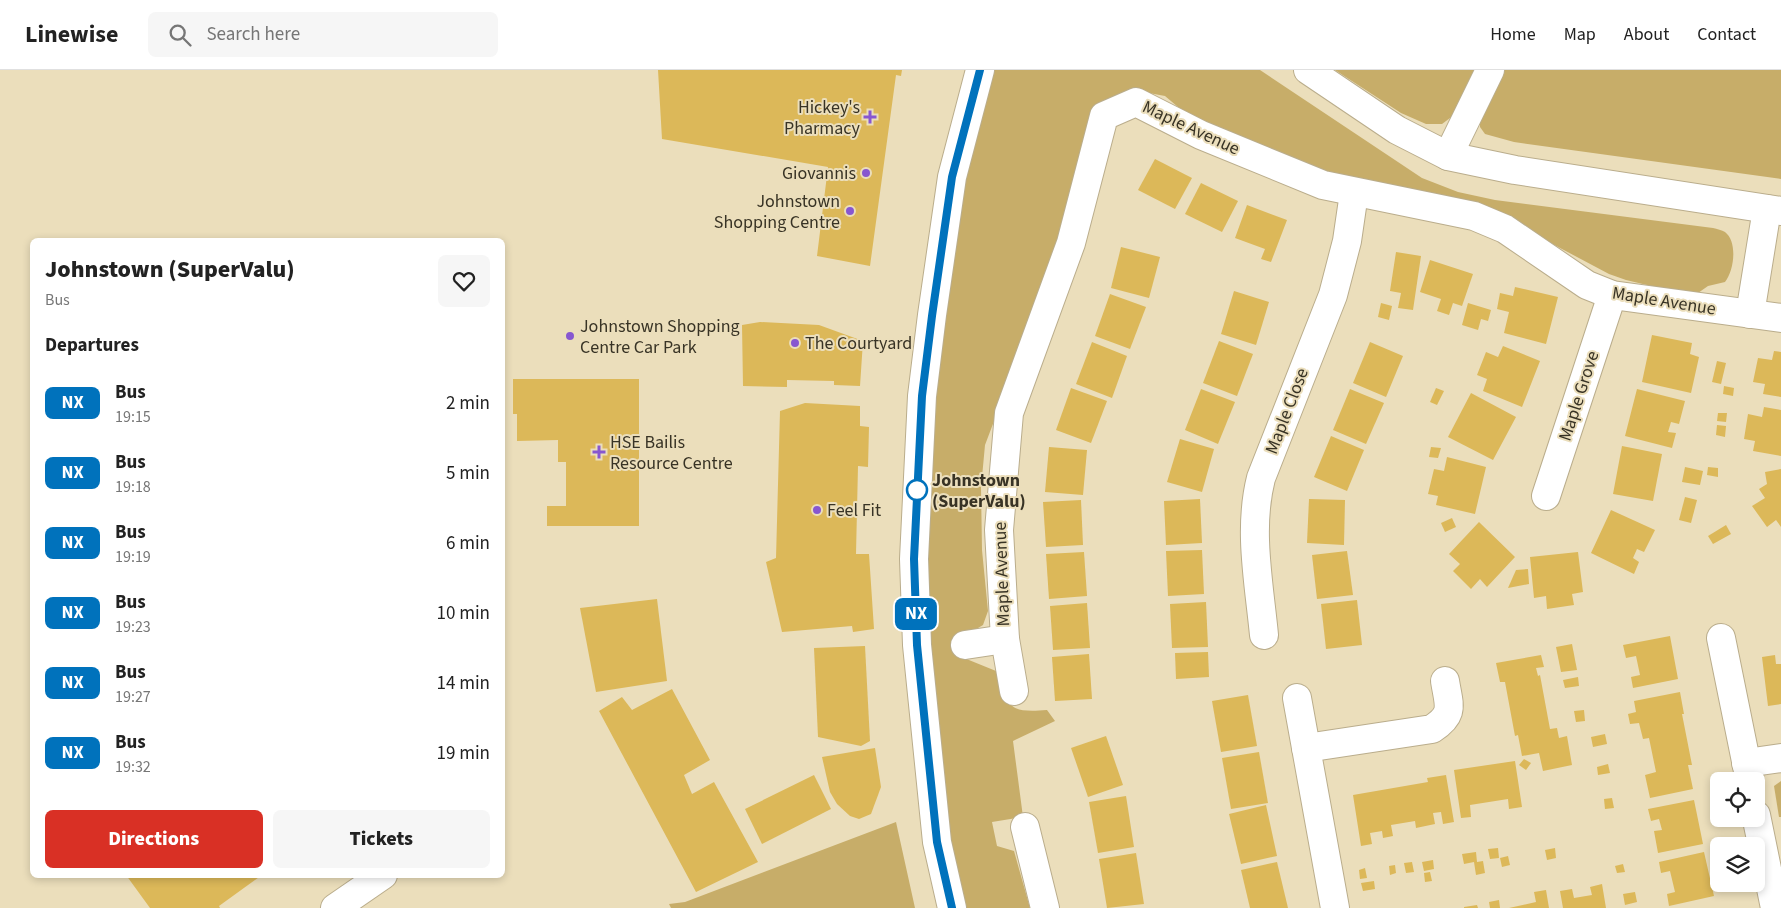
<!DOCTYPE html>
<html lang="en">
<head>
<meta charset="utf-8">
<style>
  body { margin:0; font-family:"Source Sans 3",sans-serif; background:#f6f6f6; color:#222; height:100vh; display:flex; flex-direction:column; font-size:19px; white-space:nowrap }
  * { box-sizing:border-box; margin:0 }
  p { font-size:16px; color:#767676 }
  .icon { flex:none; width:28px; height:28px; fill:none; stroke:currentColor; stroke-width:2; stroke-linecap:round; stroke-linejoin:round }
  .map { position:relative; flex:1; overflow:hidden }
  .details { position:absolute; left:30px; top:168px; width:475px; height:640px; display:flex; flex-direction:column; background:#fff; border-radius:8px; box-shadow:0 2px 8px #0003 }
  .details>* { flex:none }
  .badge { padding:0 10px; border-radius:8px; font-size:18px; line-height:32px }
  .tools { position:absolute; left:1710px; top:702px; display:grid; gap:10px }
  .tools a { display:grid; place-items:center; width:55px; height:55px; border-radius:8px; background:#fff; box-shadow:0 2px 8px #0003; font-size:25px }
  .map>.badge { position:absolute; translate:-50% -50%; box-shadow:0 0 0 2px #fff }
  h2 { padding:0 15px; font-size:19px; line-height:45px }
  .round { display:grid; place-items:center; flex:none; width:52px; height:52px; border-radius:8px; background:#f6f6f6 }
  .summary { display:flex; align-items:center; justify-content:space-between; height:85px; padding:0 15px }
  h1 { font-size:24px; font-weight:800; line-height:38px }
  .primary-button { display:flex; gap:10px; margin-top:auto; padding:10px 15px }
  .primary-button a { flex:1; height:58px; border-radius:8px; background:#d93025; color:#fff; font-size:20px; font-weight:800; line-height:58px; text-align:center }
  .primary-button a+a { background:#f6f6f6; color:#222 }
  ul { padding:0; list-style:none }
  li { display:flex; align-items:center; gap:15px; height:70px; padding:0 15px }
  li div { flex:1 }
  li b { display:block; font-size:19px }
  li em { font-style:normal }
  li .badge { min-width:55px; font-weight:700; text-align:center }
  header { display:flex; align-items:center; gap:30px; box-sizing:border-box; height:70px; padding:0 25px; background:#fff; border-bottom:1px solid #e0e0e0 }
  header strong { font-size:24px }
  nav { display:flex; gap:28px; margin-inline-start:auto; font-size:18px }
  .search { width:350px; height:45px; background:#f6f6f6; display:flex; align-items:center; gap:12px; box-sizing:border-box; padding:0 18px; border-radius:8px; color:#767676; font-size:19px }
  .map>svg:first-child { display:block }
</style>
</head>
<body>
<header>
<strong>Linewise</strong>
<div class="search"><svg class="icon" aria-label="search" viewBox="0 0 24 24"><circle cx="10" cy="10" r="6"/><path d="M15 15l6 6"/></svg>Search here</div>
<nav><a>Home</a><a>Map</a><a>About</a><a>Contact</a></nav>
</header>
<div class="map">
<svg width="1781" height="838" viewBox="0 0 1781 838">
  <rect width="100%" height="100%" fill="#ebdebb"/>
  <g fill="#c7ad69">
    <path d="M990,0H1260L1422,108L1458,122L1495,130L1713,158C1717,159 1722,160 1725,162C1738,172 1734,201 1725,212L1708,216L1698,223L1668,220L1626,210L1609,204L1545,170L1307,96L1191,48L1165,26L1149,23H1124L1102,36L1088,54L1055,190L985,375L981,418L982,480L988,541L983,555L973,561L964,588L996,601C1009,637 1007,643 1047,640L1055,651L1013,671L1023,747L992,752L997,776L1014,781L1030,838H962L951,781L928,581L927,379L955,152Z"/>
    <polygon points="1335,0 1475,0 1454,45 1442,54 1426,54 1401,43"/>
    <polygon points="1501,0 1781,0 1781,109 1514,72 1485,64 1480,57 1480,50"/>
    <polygon points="1781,711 1781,747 1779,747 1774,716"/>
    <polygon points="896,752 915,838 671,838 669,834 685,832"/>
  </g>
  <g fill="#dcb859">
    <polygon points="658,0 902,0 901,6 896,5 870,196 817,186 828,97 662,69"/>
    <polygon points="1155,89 1192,108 1175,139 1138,120"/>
    <polygon points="1201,113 1238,131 1222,162 1185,144"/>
    <polygon points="1247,135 1287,150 1271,192 1261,189 1265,179 1235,168"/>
    <polygon points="1121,177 1160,187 1149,228 1111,218"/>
    <polygon points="1396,182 1421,186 1413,240 1398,238 1401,223 1390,221"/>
    <polygon points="1430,190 1473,204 1462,236 1453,233 1449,245 1437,241 1441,229 1420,222"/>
    <polygon points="1515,217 1558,227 1546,274 1504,263 1509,242 1497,239 1500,223 1513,226"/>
    <polygon points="1234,221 1269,232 1256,275 1221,264"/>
    <polygon points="1110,224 1146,237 1130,279 1095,266"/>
    <polygon points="1381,233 1392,236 1389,250 1378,247"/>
    <polygon points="1468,233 1491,240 1488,251 1481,249 1478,260 1462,255"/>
    <polygon points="760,252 819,255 863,271 860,316 834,315 834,311 787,310 787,317 743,316 742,255"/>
    <polygon points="1652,265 1692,273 1690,284 1699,287 1691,323 1642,312"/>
    <polygon points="1219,271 1253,284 1237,326 1203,313"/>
    <polygon points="1092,272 1127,286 1112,328 1076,314"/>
    <polygon points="1370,272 1403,286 1386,327 1353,313"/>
    <polygon points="1503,276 1540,291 1522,337 1483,321 1487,309 1477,305 1486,282 1498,287"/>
    <polygon points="1774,281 1781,282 1781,327 1763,324 1765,314 1753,312 1758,288 1772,290"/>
    <polygon points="1717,291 1726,293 1721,314 1712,312"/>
    <polygon points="513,309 639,309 639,456 547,456 547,436 566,436 566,392 558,392 558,370 517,371 517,344 513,344"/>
    <polygon points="1724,316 1734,318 1733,326 1723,324"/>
    <polygon points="1071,318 1107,331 1091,373 1056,360"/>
    <polygon points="1436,318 1444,321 1437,335 1430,332"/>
    <polygon points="1201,319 1235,332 1218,374 1185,360"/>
    <polygon points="1350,319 1384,333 1366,374 1333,360"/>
    <polygon points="1637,319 1685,331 1679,354 1671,352 1668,362 1676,363 1672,378 1625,366"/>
    <polygon points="1471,323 1516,347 1493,390 1448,367"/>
    <polygon points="805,333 860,336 860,356 869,357 868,397 858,396 856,484 869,484 874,559 853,562 852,556 782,562 766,492 776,488 780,341"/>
    <polygon points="1764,337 1781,340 1781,386 1753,381 1755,371 1744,369 1748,344 1762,347"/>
    <polygon points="1718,343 1727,343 1726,352 1717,351"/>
    <polygon points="1717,355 1726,356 1725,367 1716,365"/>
    <polygon points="1331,366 1364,380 1347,421 1314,407"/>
    <polygon points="1180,369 1214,379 1202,422 1167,412"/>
    <polygon points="1622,376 1662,384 1653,431 1613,424"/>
    <polygon points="1049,377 1087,380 1083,425 1045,422"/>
    <polygon points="1431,377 1441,378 1438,388 1429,387"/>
    <polygon points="1447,387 1486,397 1475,444 1436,435 1438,426 1428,424 1434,399 1444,401"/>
    <polygon points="1685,397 1703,401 1700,415 1682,412"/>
    <polygon points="1708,397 1718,398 1718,407 1707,405"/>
    <polygon points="1781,399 1781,457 1776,450 1767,457 1752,436 1765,428 1759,419 1767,414 1765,402"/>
    <polygon points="1685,427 1697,430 1691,453 1679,450"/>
    <polygon points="1200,429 1202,473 1166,475 1164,431"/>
    <polygon points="1309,429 1345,430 1344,475 1307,473"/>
    <polygon points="1081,430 1083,475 1046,477 1043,432"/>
    <polygon points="1611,440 1655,460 1644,482 1637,479 1633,488 1639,492 1634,504 1591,483"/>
    <polygon points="1452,448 1456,457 1445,462 1441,453"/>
    <polygon points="1479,452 1515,487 1487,517 1480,509 1471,519 1453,501 1460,494 1449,484"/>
    <polygon points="1726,455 1731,464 1713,474 1708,466"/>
    <polygon points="1202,480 1204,524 1168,526 1166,481"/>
    <polygon points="1347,481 1353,525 1317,529 1312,485"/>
    <polygon points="1084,482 1087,526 1049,529 1046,484"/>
    <polygon points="1578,482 1583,522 1572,524 1574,535 1547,539 1546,526 1534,528 1530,487"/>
    <polygon points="1528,499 1529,514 1508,518 1516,500"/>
    <polygon points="657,529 667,611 596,622 580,538"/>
    <polygon points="1357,530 1362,575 1326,579 1321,534"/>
    <polygon points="1206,532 1208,577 1172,578 1170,534"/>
    <polygon points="1087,533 1090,578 1053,580 1050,536"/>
    <polygon points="1670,566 1678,609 1633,618 1631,607 1640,605 1636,586 1626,588 1623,575"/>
    <polygon points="1572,574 1577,600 1561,602 1556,577"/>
    <polygon points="865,576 870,671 861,676 818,667 814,578"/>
    <polygon points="1208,582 1209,607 1176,609 1175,583"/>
    <polygon points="1089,584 1092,629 1055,631 1052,587"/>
    <polygon points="1541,585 1544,597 1536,598 1538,606 1540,605 1550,659 1557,658 1559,668 1567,666 1572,695 1543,701 1539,683 1522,686 1518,665 1515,666 1505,612 1500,612 1496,593"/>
    <polygon points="1775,585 1776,594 1781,594 1781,634 1768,636 1762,587"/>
    <polygon points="1578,607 1579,616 1565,618 1563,610"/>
    <polygon points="672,619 710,690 684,705 692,724 714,712 758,792 696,822 599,641 622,627 632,640"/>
    <polygon points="1680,622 1684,644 1682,644 1692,695 1688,695 1693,719 1650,728 1645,705 1656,702 1649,668 1643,669 1639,653 1630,654 1628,644 1636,642 1634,631"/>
    <polygon points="1248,625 1257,676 1221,682 1212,631"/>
    <polygon points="1584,640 1585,651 1576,652 1574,641"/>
    <polygon points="1605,664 1607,674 1593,677 1591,667"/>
    <polygon points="1106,666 1123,715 1088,727 1071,678"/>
    <polygon points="875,678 881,717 871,744 859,749 850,746 837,734 830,722 822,687"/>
    <polygon points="1259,682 1268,733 1231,739 1222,688"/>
    <polygon points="1524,689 1531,693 1526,700 1519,695"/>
    <polygon points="1515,691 1522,737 1509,739 1508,729 1470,735 1471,747 1461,748 1454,700"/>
    <polygon points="1608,694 1610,703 1598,705 1597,697"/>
    <polygon points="814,705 831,739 762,774 745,739"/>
    <polygon points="1446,705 1454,752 1443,754 1441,742 1433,743 1435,754 1416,758 1415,751 1391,755 1393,766 1383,768 1382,761 1370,763 1372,774 1361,776 1353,725 1428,712 1427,708"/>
    <polygon points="1126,726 1134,777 1098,783 1089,732"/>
    <polygon points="1612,728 1614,738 1605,739 1604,729"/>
    <polygon points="1694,730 1703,774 1658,783 1654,761 1662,760 1659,749 1651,751 1648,739"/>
    <polygon points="1266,735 1277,786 1241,794 1229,744"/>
    <polygon points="1498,778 1499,788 1490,789 1488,779"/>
    <polygon points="1555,778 1556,788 1547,790 1545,780"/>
    <polygon points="1476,782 1477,792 1483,791 1485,803 1476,805 1474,792 1464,794 1462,784"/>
    <polygon points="1704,782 1714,826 1669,836 1667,824 1675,822 1670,801 1661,803 1659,792"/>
    <polygon points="1136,783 1144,834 1107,838 1099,789"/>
    <polygon points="1508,786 1510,795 1502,797 1500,788"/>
    <polygon points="1433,790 1434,799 1424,801 1422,792"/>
    <polygon points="1277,792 1288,838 1250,838 1241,800"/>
    <polygon points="1412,792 1414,802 1406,803 1404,793"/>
    <polygon points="1623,794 1625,802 1617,803 1615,796"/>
    <polygon points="1395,795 1396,803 1390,805 1389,796"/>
    <polygon points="1365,798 1367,808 1360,809 1359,800"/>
    <polygon points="1430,802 1432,811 1425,812 1424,803"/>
    <polygon points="126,805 262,805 219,836 220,838 150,838"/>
    <polygon points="1374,811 1375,819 1363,821 1361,813"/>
    <polygon points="1602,814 1606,838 1563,838 1560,821 1572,819 1574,828 1592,825 1590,817"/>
    <polygon points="1546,820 1549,838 1509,838 1536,832 1534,822"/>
    <polygon points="1635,822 1637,832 1625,835 1623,824"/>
    <polygon points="1499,830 1500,838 1490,838 1489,832"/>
    <polygon points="1477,835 1478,838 1464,838 1464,837"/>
  </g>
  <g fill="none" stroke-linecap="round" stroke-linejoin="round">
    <g stroke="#baad8c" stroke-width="30">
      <g id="minor">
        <polyline points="1308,0 1397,60 1448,86 1515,100 1781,141"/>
        <polyline points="1448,86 1490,0"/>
        <polyline points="1750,244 1767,139"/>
        <polyline points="1546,426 1612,225"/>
        <path d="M1264,565C1259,513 1248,459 1261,408L1333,225L1347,171L1354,123"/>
        <polyline points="1721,568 1750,711"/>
        <polyline points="965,575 1005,569"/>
        <polyline points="1014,621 1005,569 999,460 1009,343 1071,173 1104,46 1136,32 1201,65 1323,115 1474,146 1505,159 1587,215 1612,225 1781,248"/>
        <polyline points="1297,628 1335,838"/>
        <path d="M1306,678L1432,659C1455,644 1449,636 1445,611"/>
        <polyline points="1746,693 1781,688"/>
        <polyline points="1756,745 1775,838"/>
        <polyline points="1025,757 1045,838"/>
        <polyline points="335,838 383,805"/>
        <polyline points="952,838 937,772 917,575 914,489 922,326 932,245 952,107 980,0"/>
      </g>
    </g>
    <use href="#minor" stroke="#fff" stroke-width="28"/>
  </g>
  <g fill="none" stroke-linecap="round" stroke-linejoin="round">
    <g stroke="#fff" stroke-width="11">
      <polyline id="line" points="952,838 937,772 917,575 914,489 922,326 932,246 952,107 980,0"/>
    </g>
    <use href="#line" stroke="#0072bc" stroke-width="8"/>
  </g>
  <g fill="#8757d0" stroke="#ebdebb" stroke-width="2">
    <path d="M867.5 39.5h5v5h5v5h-5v5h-5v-5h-5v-5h5z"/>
    <circle cx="866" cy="103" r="5"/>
    <circle cx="850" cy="141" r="5"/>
    <circle cx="570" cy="266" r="5"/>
    <circle cx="795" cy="273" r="5"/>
    <path d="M596.5 374.5h5v5h5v5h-5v5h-5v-5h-5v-5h5z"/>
    <circle cx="817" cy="440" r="5"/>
  </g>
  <circle fill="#fff" stroke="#0072bc" stroke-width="2.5" cx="917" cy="420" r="10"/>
  <g text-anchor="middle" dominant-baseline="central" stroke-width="4" stroke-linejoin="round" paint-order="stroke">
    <g font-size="18" fill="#383325" stroke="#ebdebb" text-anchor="start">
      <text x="860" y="37" text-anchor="end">Hickey's<tspan x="860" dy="21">Pharmacy</tspan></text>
      <text x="856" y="103" text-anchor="end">Giovannis</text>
      <text x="840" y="131" text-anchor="end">Johnstown<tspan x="840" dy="21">Shopping Centre</tspan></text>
      <text x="580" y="256">Johnstown Shopping<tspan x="580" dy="21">Centre Car Park</tspan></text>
      <text x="805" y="273">The Courtyard</text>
      <text x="610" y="372">HSE Bailis<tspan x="610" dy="21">Resource Centre</tspan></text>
      <text x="827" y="440">Feel Fit</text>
    </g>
    <g font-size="18" fill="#383325" stroke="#ebdebb">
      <text transform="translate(1191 58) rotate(25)">Maple Avenue</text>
      <text transform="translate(1664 231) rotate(9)">Maple Avenue</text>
      <text transform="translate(1579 326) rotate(-72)">Maple Grove</text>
      <text transform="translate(1287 341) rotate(-69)">Maple Close</text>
      <text transform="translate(1002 504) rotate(-92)">Maple Avenue</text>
    </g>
    <g font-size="18" font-weight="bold" fill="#383325" stroke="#ebdebb" text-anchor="start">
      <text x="932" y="410">Johnstown<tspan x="932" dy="21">(SuperValu)</tspan></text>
    </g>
  </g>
</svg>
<div class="tools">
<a><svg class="icon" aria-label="locate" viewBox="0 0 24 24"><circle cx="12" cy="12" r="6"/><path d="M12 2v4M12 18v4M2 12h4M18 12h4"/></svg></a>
<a><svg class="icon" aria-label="layers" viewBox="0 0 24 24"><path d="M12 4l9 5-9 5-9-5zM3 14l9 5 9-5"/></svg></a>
</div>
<b class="badge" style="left:916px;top:544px;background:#0072bc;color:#fff">NX</b>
<section class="details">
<div class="summary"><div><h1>Johnstown (SuperValu)</h1><p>Bus</p></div><a class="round"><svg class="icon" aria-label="heart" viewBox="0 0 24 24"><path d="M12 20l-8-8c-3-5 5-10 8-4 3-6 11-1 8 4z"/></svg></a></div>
<h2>Departures</h2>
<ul>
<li><span class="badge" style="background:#0072bc;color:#fff">NX</span><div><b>Bus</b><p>19:15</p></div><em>2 min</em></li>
<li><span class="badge" style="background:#0072bc;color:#fff">NX</span><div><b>Bus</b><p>19:18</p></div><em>5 min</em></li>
<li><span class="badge" style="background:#0072bc;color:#fff">NX</span><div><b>Bus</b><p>19:19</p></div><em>6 min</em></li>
<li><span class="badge" style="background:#0072bc;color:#fff">NX</span><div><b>Bus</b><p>19:23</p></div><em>10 min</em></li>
<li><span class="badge" style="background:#0072bc;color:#fff">NX</span><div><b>Bus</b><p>19:27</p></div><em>14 min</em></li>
<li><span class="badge" style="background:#0072bc;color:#fff">NX</span><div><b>Bus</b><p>19:32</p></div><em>19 min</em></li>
</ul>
<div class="primary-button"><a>Directions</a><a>Tickets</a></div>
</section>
</div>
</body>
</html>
